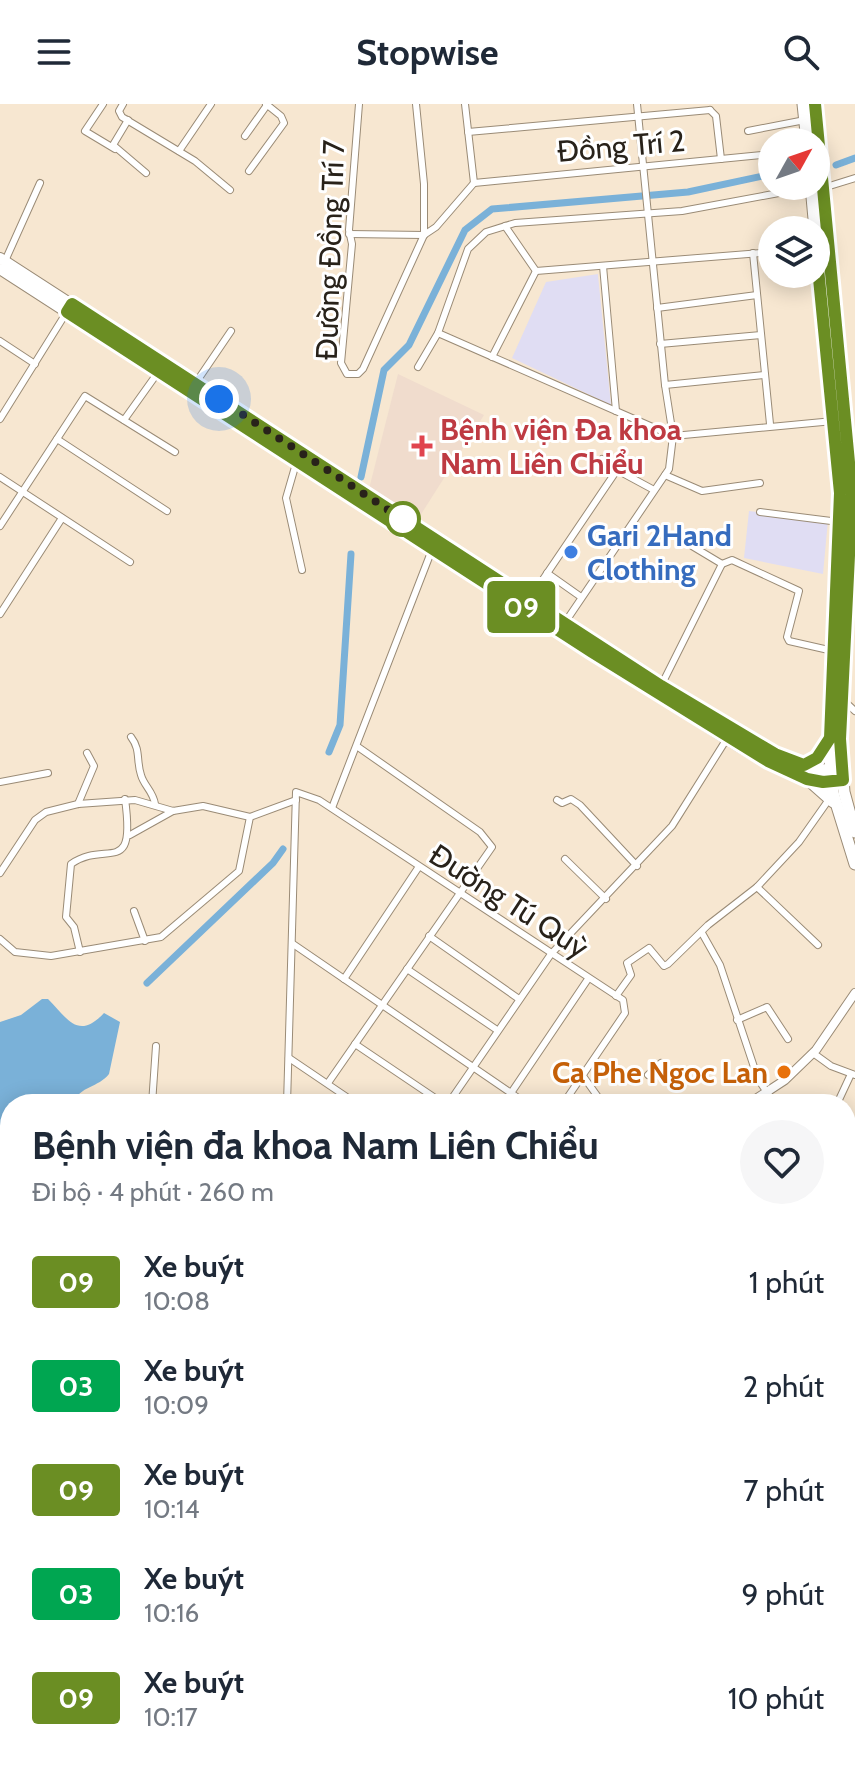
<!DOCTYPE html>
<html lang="vi">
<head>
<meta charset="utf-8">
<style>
  body { margin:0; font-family:Cabin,sans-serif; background:#f6f6f7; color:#1f2937; height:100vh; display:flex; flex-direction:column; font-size:30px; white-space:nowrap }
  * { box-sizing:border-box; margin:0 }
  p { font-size:26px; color:#747a83 }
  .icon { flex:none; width:44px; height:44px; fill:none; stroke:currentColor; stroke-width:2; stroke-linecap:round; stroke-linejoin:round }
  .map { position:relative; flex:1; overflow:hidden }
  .details { position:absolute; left:0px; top:990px; width:856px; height:674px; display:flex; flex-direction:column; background:#fff; border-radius:32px 32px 0 0; box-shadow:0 4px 20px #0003 }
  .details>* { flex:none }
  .badge { padding:0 16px; border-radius:6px; font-size:28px; line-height:52px }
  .needle { width:52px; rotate:50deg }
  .tools { position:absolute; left:758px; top:24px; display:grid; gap:16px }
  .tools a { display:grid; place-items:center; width:72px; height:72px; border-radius:50%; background:#fff; box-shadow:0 4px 20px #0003; font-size:40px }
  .you { position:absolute; width:40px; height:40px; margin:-20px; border:6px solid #fff; border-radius:50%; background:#1a73e8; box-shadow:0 0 0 12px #1a73e833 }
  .map>.badge { position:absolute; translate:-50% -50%; box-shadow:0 0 0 4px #fff }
  .round { display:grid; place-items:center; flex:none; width:84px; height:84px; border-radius:42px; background:#f6f6f7 }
  .overview { display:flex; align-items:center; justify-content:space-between; height:136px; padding:0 32px }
  h1 { font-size:38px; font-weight:700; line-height:60px }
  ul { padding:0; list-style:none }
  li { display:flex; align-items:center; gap:24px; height:104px; padding:0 32px }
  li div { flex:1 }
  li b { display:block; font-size:30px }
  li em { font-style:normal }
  li .badge { min-width:88px; font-weight:700; text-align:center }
  header { display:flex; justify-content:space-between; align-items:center; height:104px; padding:0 32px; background:#fff; font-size:36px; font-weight:700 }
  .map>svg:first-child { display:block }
</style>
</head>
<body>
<header><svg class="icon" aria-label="menu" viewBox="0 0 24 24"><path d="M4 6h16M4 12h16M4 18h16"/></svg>Stopwise<svg class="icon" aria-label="search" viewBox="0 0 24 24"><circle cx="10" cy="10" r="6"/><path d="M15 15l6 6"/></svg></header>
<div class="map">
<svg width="855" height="1663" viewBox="0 0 855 1663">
  <rect width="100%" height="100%" fill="#f7e7d1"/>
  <g fill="#e0ddf3">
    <polygon points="598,170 598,171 611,301 512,254 546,178"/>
    <polygon points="749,407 828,416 823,470 744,454"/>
  </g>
  <polygon fill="#f0dccd" points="398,270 484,311 418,415 369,385"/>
  <path fill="#7ab1d8" d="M42,895H48C67,914 78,937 104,909L120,918L109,970C98,984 81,981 72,1000H10V1038L0,1027V918L21,911Z"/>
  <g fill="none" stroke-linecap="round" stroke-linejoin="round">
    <g stroke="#7ab1d8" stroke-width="7">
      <polyline points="836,61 855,54"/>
      <polyline points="361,373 384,266 409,241 465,126 492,105 688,88 772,70"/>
      <polyline points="329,648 340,621 351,450"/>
      <polyline points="147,879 273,759 283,745"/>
    </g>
    <g stroke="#9a8b76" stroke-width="8">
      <g id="minor">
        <polyline points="103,0 85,27 115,45"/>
        <polyline points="123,0 119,7 122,13 195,57 230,86"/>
        <polyline points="359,0 349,126 352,140 341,259 347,270 358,270 363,265 424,131 436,123 474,79"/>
        <polyline points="416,0 424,80 424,131"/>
        <polyline points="465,0 474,79"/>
        <polyline points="710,6 716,12 721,55"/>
        <polyline points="128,16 113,41 146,69"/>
        <polyline points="748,27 805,16"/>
        <polyline points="468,28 710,6"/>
        <polyline points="245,32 267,1"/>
        <polyline points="179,47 211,0"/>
        <polyline points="249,67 284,19 281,12 266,0"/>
        <polyline points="474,79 772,50"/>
        <polyline points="823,84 855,74"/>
        <polyline points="505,122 536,167"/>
        <polyline points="349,130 424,131"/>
        <polyline points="753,149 770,320"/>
        <polyline points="5,157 40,79"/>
        <polyline points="603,162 616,307"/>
        <polyline points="536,167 772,148"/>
        <polyline points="657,204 757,191"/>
        <polyline points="438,229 673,332 844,316"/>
        <polyline points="0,237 35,260"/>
        <polyline points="660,240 761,231"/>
        <polyline points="492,253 536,167"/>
        <polyline points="418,263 438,229 468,145 486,128 515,119 682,107 811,83"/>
        <polyline points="195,280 231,227"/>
        <polyline points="665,281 765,271"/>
        <polyline points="0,315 68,206"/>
        <polyline points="124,316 159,267"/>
        <polyline points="57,335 167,407"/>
        <polyline points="602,355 617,366"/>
        <polyline points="297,356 286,394 302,466"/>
        <polyline points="665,371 702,387 760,379"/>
        <polyline points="0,373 130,458"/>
        <polyline points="760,408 839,418"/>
        <polyline points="0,422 85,292 175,348"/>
        <polyline points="692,442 722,460"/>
        <polyline points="722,460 732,456 799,487 787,533 789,537 833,547"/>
        <polyline points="547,469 581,493"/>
        <polyline points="529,496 617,366 654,386"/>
        <polyline points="0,510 62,414"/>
        <polyline points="564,520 669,365 673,332 665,281 637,0"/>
        <polyline points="661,582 722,460"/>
        <polyline points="843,596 855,607"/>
        <path d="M131,633C141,646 136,656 141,671C144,682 153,687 155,700"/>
        <polyline points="0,678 48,669"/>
        <polyline points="557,696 562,699 571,695 580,701 637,762"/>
        <polyline points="78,700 94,662 87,649"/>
        <polyline points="332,704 433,443"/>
        <polyline points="130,731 173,707"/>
        <polyline points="565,755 606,795"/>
        <polyline points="0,769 35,716 46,708 78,700 135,696 173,707 203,702 250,713"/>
        <polyline points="757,783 818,841"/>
        <polyline points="134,807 145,837"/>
        <polyline points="702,829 720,861 758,975 775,1000"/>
        <polyline points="429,832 519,895"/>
        <polyline points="0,835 15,848 51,852 161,833 239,767 250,713 296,696"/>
        <polyline points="293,840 527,1000"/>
        <path d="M80,848L74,823L66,813L71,760C107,735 136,775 125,695"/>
        <polyline points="407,865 497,926"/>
        <polyline points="344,875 418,764"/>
        <polyline points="616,892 631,871 627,859 649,844 664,862 668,860 708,821 757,783 799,738 830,694"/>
        <polyline points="737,916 767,903 788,935"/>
        <polyline points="355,940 444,1000"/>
        <polyline points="813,949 831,962 855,971"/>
        <polyline points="289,954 357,1000"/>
        <polyline points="648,971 661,959"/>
        <polyline points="583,972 603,1000"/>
        <polyline points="328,979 492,743 480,728 358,643"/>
        <polyline points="511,989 588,875"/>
        <polyline points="152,1000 156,942"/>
        <polyline points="287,1000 296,688 319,696 623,896 625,909 563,1000"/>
        <polyline points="448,1000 551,850 672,722 728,633"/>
        <polyline points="837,1000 851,970"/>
        <polyline points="846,1070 855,1074"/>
        <polyline points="0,1089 10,1090"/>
        <polyline points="846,1127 855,1134"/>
        <polyline points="0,1143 10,1144"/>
        <polyline points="846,1156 855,1144"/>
        <polyline points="0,1196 10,1196"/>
        <polyline points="0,1246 10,1246"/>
        <polyline points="846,1248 855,1235"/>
        <polyline points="846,1346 855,1333"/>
        <polyline points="846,1437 855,1425"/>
        <polyline points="8,1495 10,1464"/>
        <polyline points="0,1550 10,1551"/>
        <polyline points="0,1630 2,1605"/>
        <polyline points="141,1654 141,1663"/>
        <polyline points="210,1654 210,1663"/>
        <polyline points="331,1654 340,1663"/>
        <polyline points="490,1654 501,1663"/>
        <polyline points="700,1654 713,1663"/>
        <polyline points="50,1663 51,1654"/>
        <polyline points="108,1663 109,1654"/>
        <polyline points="254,1663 264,1659 312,1663"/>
        <polyline points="390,1663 393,1654"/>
        <polyline points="450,1663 453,1654"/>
        <polyline points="509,1663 513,1654"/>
        <polyline points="625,1663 631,1654"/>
        <polyline points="677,1663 684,1654"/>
        <polyline points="849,1663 855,1655"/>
      </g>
    </g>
    <g stroke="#9a8b76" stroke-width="10">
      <g id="tertiary">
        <polyline points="748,1000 785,976 816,946 855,889"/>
        <polyline points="846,1539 855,1527"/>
        <polyline points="846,1556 855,1544"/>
        <polyline points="564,1654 574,1663"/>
        <polyline points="753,1663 760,1654"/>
        <polyline points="765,1663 772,1654"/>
      </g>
    </g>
    <g stroke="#9a8b76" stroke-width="12">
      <g id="primary">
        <polyline points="0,154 661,582 775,650 820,665 836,666"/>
        <path d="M0,165L657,590C701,616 787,684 837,677"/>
      </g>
    </g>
    <g stroke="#9a8b76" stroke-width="13">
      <g id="trunk">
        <polyline points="803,0 807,38"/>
        <polyline points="816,0 852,390 840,635 844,688 855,728"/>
        <polyline points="811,82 815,126"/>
        <polyline points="816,143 840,389 830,655 833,689 855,760"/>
        <polyline points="804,661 817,654 828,638"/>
        <polyline points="807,675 833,698"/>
      </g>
    </g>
    <use href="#minor" stroke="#fff" stroke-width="6"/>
    <use href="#tertiary" stroke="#fff" stroke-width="8"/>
    <use href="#primary" stroke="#fff" stroke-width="10"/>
    <use href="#trunk" stroke="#fff" stroke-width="11"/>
  </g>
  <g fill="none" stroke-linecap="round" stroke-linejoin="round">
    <g stroke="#fff" stroke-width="18">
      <polyline id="line" points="815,0 852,390 840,635 843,676 823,678 807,675 768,657 592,548 67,208 72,200 661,582 775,650 804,661 817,654 830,634 840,389 816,144"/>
    </g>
    <use href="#line" stroke="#6b8e23" stroke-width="12"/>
    <polyline stroke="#28221a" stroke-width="8" stroke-dasharray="0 14.4" points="219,295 413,422 403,415"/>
  </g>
  <path fill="#e0444e" stroke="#fff" stroke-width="3" d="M418 330h8v8h8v8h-8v8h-8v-8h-8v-8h8z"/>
  <circle fill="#fff" stroke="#6b8e23" stroke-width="4" cx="403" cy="415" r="16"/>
  <circle fill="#3f7fe0" stroke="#fff" stroke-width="3" cx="571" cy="448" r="8"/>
  <circle fill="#e8710a" stroke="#fff" stroke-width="3" cx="784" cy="968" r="8"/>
  <g text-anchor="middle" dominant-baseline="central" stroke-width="6" stroke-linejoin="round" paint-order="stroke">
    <g font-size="30" fill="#28221a" stroke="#fff">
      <text transform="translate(621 42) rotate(-5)">Đồng Trí 2</text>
      <text transform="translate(330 146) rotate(-88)">Đường Đồng Trí 7</text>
      <text transform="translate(509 797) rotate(33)">Đường Tú Quỳ</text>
    </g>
    <g font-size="30" font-weight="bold" fill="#be3a42" stroke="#fff" text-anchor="start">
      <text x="440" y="325">Bệnh viện Đa khoa<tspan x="440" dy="34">Nam Liên Chiểu</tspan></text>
    </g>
    <g font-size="30" font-weight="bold" fill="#366cbe" stroke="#fff" text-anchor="start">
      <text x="587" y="431">Gari 2Hand<tspan x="587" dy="34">Clothing</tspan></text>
    </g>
    <g font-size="30" font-weight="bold" fill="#c56008" stroke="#fff" text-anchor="end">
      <text x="768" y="968">Ca Phe Ngoc Lan</text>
    </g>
  </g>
</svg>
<div class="tools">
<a><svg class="needle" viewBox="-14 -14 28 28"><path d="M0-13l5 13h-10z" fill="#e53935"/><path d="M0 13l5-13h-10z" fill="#747a83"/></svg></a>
<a><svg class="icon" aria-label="layers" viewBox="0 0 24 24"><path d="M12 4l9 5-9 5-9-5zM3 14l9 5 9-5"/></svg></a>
</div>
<div class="you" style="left:219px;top:295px"></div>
<b class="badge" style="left:521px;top:503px;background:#6b8e23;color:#fff">09</b>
<section class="details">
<div class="overview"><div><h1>Bệnh viện đa khoa Nam Liên Chiểu</h1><p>Đi bộ · 4 phút · 260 m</p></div><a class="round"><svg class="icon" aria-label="heart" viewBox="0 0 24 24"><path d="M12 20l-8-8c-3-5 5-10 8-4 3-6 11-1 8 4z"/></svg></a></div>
<ul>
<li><span class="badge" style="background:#6b8e23;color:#fff">09</span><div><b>Xe buýt</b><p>10:08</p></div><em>1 phút</em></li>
<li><span class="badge" style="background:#00a651;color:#fff">03</span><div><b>Xe buýt</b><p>10:09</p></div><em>2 phút</em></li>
<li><span class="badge" style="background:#6b8e23;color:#fff">09</span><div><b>Xe buýt</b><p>10:14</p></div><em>7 phút</em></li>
<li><span class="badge" style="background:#00a651;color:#fff">03</span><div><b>Xe buýt</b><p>10:16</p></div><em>9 phút</em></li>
<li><span class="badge" style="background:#6b8e23;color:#fff">09</span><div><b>Xe buýt</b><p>10:17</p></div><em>10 phút</em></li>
</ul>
</section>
</div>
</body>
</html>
